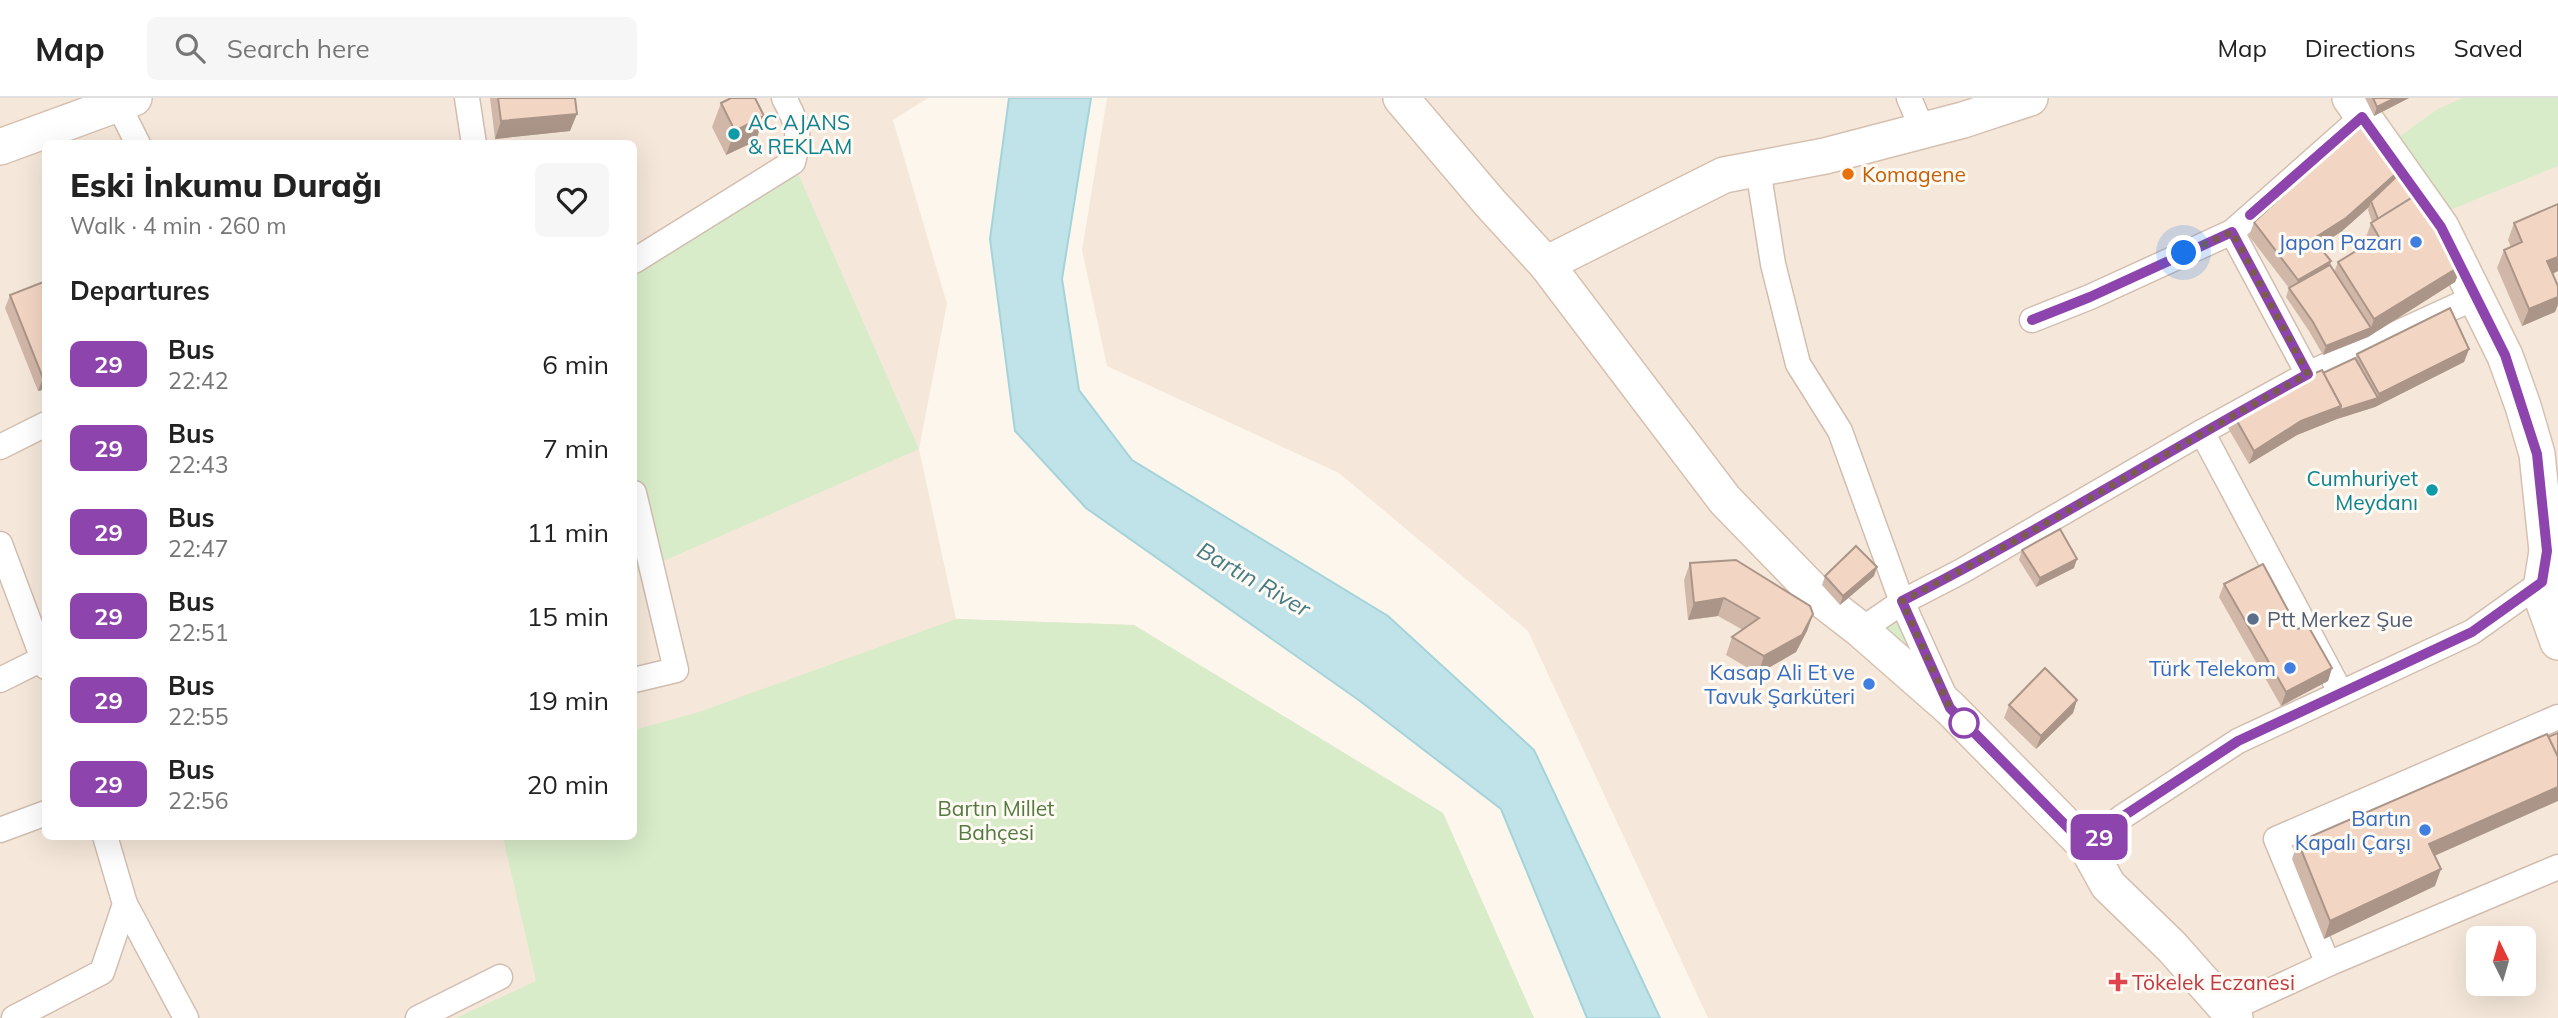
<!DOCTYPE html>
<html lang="en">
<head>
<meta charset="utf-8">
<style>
  body { margin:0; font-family:Mulish,sans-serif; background:#f6f6f6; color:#222; height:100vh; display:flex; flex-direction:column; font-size:26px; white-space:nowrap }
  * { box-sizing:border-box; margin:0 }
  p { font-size:23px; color:#767676 }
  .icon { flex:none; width:38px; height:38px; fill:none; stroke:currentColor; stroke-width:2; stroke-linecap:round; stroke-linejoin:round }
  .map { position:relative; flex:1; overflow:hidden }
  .details { position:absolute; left:42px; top:42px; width:595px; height:700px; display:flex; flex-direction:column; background:#fff; border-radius:10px; box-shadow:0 7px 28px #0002 }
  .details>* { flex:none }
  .badge { padding:0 14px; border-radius:10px; font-size:24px; line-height:46px }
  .needle { width:46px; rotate:355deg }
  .fabs { position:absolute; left:2466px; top:828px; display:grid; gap:14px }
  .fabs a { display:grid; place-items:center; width:70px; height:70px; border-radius:10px; background:#fff; box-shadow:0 7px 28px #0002; font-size:35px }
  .you { position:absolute; width:35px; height:35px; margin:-18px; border:5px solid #fff; border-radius:50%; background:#1a73e8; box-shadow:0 0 0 10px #1a73e833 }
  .map>.badge { position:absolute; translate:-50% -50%; box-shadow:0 0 0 4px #fff }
  h2 { padding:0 28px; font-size:26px; line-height:63px }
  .round { display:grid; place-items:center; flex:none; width:74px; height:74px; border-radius:10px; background:#f6f6f6 }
  .summary { display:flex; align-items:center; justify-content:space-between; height:119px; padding:0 28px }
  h1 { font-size:33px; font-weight:800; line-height:52px }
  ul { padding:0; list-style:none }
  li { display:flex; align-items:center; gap:21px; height:84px; padding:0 28px }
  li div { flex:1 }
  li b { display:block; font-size:26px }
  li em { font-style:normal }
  li .badge { min-width:77px; font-weight:700; text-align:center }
  header { display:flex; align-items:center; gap:42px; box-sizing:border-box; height:98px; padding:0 35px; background:#fff; border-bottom:2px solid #e0e0e0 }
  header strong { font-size:33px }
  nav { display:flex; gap:38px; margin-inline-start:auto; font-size:24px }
  .search { width:490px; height:63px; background:#f6f6f6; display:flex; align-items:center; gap:18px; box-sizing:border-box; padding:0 24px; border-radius:10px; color:#767676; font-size:26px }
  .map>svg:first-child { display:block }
</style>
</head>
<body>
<header>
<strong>Map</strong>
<div class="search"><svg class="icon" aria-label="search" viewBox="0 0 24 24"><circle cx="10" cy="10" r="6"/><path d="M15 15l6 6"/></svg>Search here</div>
<nav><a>Map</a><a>Directions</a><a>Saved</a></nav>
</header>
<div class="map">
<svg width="2558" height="920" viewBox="0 0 2558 920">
  <rect width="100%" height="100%" fill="#fdf6ec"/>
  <g fill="#f5e8da" fill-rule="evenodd">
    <path d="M0,0H928L893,22L947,206L919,351L956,521L1134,527L1443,715L1534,920H0ZM46,46H634V738H46Z"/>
    <path d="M1107,0H2558V920H1708L1528,533L1339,375L1107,268L1082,152ZM2478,840H2524V886H2478Z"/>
  </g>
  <g fill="#d8ecc9">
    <polygon points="2463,0 2558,0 2558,68 2450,112 2400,38 2438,11"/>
    <polygon points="793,64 919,351 634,476 634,163"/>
    <polygon points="1900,513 1932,584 1872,533"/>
    <polygon points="956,521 1134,527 1443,715 1534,920 456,920 536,883 503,739 634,738 634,632 699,614"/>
  </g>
  <polygon fill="#bfe3e8" stroke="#a5d3da" stroke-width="2" points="1009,0 1091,0 1062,181 1079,292 1132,362 1388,518 1534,652 1660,920 1587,920 1501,711 1360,603 1086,410 1015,333 990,141"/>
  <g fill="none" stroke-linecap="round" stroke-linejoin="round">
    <g stroke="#d1beb0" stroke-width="27">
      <g id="street">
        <polyline points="115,0 138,46"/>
        <polyline points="467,0 474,46"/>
        <polyline points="1909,0 1923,33"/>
        <polyline points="1758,71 1773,166 1798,266 1840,333 1902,504 1946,601"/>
        <polyline points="2232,134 2308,276"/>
        <path d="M634,163L793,64C801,35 798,26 784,0"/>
        <polyline points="2032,222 2090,199 2232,134 2362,19"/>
        <polyline points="2202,334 2341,595"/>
        <polyline points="0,349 46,326"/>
        <polyline points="634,395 676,572 634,582"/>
        <polyline points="0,446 46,569"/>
        <polyline points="1861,532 1902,504 1962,473 2202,334 2308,276 2476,199"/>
        <polyline points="0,582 42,561"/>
        <polyline points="0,732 46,715"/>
        <polyline points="2087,749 2122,719 2238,643 2472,534 2542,484"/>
        <polyline points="125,806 186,920"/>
        <polyline points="2328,866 2276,741 2558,619"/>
        <polyline points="2228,912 2328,866 2558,769"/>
        <polyline points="14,920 102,874 125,806 105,738"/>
        <polyline points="418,920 500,879"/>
      </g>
    </g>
    <g stroke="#d6c0b0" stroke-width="38">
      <g id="secondary">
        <polyline points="1401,0 1490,105 1546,166 1725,402 1821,501 1861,532 1950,610 2087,749 2108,787 2172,849 2235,920"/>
        <polyline points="2350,0 2441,129 2505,258 2523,308 2537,356 2547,453 2542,484 2544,505 2558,544"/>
        <polyline points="0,49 134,0"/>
        <polyline points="1546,166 1724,77 1825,58 1963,22 2030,0"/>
      </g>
    </g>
    <use href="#street" stroke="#fff" stroke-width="24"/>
    <use href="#secondary" stroke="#fff" stroke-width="35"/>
  </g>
  <g fill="#d1b7a8" fill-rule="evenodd">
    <polygon points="490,0 575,0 570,33 495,41"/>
    <polygon points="2365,0 2409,0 2374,18"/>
    <polygon points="721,5 756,43 726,57 712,29"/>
    <path d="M2399,76L2462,167L2455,184L2368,239L2323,257L2309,233L2286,199L2289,190L2249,138L2254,124ZM2369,109L2368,112L2372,124L2371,125L2365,142L2367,147L2338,164L2334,174L2330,167L2331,163L2319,148L2341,134Z"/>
    <polygon points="2558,106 2558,173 2553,176 2555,214 2522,228 2497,170 2504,152 2511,149 2508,142 2514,125"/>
    <polygon points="46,183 46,291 38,293 5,210 10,197"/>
    <polygon points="2469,251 2464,264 2375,309 2337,321 2297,337 2249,366 2228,330 2233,316 2355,260 2357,256"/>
    <polygon points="2022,452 2074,470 2036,489 2019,462"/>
    <polygon points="1690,465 1813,516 1807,533 1796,554 1758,576 1726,557 1732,539 1743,532 1718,518 1688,522 1684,482"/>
    <polygon points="1825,478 1874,478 1840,507 1822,487"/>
    <polygon points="2224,486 2298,531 2332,570 2328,583 2281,608 2219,499"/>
    <polygon points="2077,602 2073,615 2036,651 2004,620 2009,607"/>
    <polygon points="2298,744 2435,757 2435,788 2324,841 2292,761"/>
  </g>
  <g fill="#aa9588">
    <polygon points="2395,0 2409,0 2374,18 2377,9"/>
    <polygon points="577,16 570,33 495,41 501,23"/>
    <polygon points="764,18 756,43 726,57 735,33"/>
    <polygon points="2400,72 2396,85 2371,103 2369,109 2341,134 2308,154 2313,141"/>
    <polygon points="2558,159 2558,173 2541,180 2547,163"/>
    <polygon points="2331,163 2326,176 2293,195 2298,182"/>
    <polygon points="2462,167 2455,184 2368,239 2323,257 2326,248 2371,230 2374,221"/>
    <polygon points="2558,199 2558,207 2555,214 2522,228 2529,211"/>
    <polygon points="2469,251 2464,264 2375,309 2337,321 2297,337 2249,366 2254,353 2301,323 2341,308 2378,300 2379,296"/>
    <polygon points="46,279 46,291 38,293 43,280"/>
    <polygon points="2077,461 2074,470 2036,489 2040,480"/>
    <polygon points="1877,469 1874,478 1840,507 1843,498"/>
    <polygon points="1724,500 1718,518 1688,522 1694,505"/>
    <polygon points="1813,516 1807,533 1796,554 1758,576 1764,558"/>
    <polygon points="2332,570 2328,583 2281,608 2286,594"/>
    <polygon points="2077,602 2073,615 2036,651 2041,638"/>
    <polygon points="2558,689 2558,703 2423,763 2429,746"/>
    <polygon points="2441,771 2435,788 2324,841 2330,823"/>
  </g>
  <g fill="#f3d5c3" stroke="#aa9588" stroke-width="2">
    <polygon points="498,0 575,0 577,16 501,23"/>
    <polygon points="731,0 755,0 764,18 735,33 721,5"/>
    <polygon points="2373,0 2395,0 2377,9"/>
    <polygon points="2362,24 2400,72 2346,120 2313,141 2331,163 2298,182 2254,124"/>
    <polygon points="2399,76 2415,98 2378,121 2371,103"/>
    <polygon points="2421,94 2462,167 2374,221 2338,164 2379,139 2371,125"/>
    <polygon points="2558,106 2558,159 2547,163 2558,188 2558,199 2529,211 2504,152 2522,144 2514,125"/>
    <polygon points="2330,167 2371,230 2326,248 2313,224 2289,190"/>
    <polygon points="46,183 46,279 43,280 10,197"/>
    <polygon points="2450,210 2469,251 2379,296 2357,256"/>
    <polygon points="2355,260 2378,300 2340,312 2341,308 2323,275"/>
    <polygon points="2322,272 2341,308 2301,323 2254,353 2233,316 2268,296"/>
    <polygon points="2060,431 2077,461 2040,480 2022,452"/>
    <polygon points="1856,448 1877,469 1843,498 1825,478"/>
    <polygon points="1736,462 1810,508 1813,516 1802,537 1764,558 1732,539 1759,520 1724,500 1694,505 1690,465"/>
    <polygon points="2263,466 2298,531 2307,526 2332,570 2286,594 2224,486"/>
    <polygon points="2045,570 2077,602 2041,638 2009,607"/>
    <polygon points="2558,635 2558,659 2548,639"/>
    <polygon points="2547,636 2558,659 2558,689 2429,746 2441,771 2330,823 2298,744"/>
  </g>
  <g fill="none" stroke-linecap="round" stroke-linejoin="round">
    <g stroke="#fff" stroke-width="16">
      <path id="line" d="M2032,222L2090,199L2232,134L2308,276C2172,350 2040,433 1902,503L1950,610L2087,749L2122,719L2238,643L2472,534L2542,484L2547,453L2537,356L2505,257L2441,129L2362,19L2250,117"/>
    </g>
    <use href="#line" stroke="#8e44ad" stroke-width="10"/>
    <path stroke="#7a5c4d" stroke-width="7" stroke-dasharray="0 12.6" d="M1964,625L1950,610L1902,503C2040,433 2172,350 2308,276L2232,134L2184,155"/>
  </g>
  <g fill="#0f9aa8" stroke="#fffaf3" stroke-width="2.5">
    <circle cx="734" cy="36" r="7"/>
    <circle cx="2432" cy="392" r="7"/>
  </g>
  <circle fill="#e8710a" stroke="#fffaf3" stroke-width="2.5" cx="1848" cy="76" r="7"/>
  <g fill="#3f7fe0" stroke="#fffaf3" stroke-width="2.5">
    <circle cx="2416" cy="144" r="7"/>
    <circle cx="2290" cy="570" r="7"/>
    <circle cx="1869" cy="586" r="7"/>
    <circle cx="2425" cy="732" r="7"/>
  </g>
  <circle fill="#5c6f8a" stroke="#fffaf3" stroke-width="2.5" cx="2253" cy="521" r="7"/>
  <circle fill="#fff" stroke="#8e44ad" stroke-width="3.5" cx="1964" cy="625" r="14"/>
  <path fill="#e0444e" stroke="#fffaf3" stroke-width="2.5" d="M2114.5 873.5h7v7h7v7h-7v7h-7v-7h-7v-7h7z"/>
  <g text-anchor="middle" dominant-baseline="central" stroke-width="6" stroke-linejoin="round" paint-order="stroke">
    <g font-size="21" fill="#0d838f" stroke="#fffaf3" text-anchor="start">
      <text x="748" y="24">AC AJANS<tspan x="748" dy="24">&amp; REKLAM</tspan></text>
      <text x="2418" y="380" text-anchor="end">Cumhuriyet<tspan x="2418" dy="24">Meydanı</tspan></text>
    </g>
    <g font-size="21" fill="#c56008" stroke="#fffaf3" text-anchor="start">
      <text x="1862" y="76">Komagene</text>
    </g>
    <g font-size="21" fill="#366cbe" stroke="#fffaf3" text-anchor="end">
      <text x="2402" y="144">Japon Pazarı</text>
      <text x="2276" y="570">Türk Telekom</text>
      <text x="1855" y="574">Kasap Ali Et ve<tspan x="1855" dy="24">Tavuk Şarküteri</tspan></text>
      <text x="2411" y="720">Bartın<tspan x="2411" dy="24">Kapalı Çarşı</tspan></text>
    </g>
    <g font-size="21" fill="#4e5e75" stroke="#fffaf3" text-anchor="start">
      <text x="2267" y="521">Ptt Merkez Şue</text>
    </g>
    <g font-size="21" fill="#537a41" stroke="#fffaf3">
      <text x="996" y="710">Bartın Millet<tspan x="996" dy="24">Bahçesi</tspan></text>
    </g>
    <g font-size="21" fill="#be3a42" stroke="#fffaf3" text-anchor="start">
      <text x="2132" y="884">Tökelek Eczanesi</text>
    </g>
    <g font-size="23" font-style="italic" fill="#437c86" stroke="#fffaf3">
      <text transform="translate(1254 481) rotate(30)">Bartın River</text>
    </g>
  </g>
</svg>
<div class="fabs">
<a><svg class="needle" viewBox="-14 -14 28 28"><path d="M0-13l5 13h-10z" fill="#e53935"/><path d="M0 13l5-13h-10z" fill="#767676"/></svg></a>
</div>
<div class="you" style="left:2184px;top:155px"></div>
<b class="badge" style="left:2099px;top:739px;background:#8e44ad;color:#fff">29</b>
<section class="details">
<div class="summary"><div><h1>Eski İnkumu Durağı</h1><p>Walk · 4 min · 260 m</p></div><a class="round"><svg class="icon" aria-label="heart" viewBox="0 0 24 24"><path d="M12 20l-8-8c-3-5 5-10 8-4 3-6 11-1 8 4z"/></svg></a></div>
<h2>Departures</h2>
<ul>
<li><span class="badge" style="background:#8e44ad;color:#fff">29</span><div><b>Bus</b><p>22:42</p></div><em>6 min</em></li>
<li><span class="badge" style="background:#8e44ad;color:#fff">29</span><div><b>Bus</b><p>22:43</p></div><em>7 min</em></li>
<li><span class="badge" style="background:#8e44ad;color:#fff">29</span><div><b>Bus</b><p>22:47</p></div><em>11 min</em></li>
<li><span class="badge" style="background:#8e44ad;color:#fff">29</span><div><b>Bus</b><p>22:51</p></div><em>15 min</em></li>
<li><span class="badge" style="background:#8e44ad;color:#fff">29</span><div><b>Bus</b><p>22:55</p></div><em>19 min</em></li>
<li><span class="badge" style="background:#8e44ad;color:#fff">29</span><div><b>Bus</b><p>22:56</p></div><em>20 min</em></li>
</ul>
</section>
</div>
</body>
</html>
